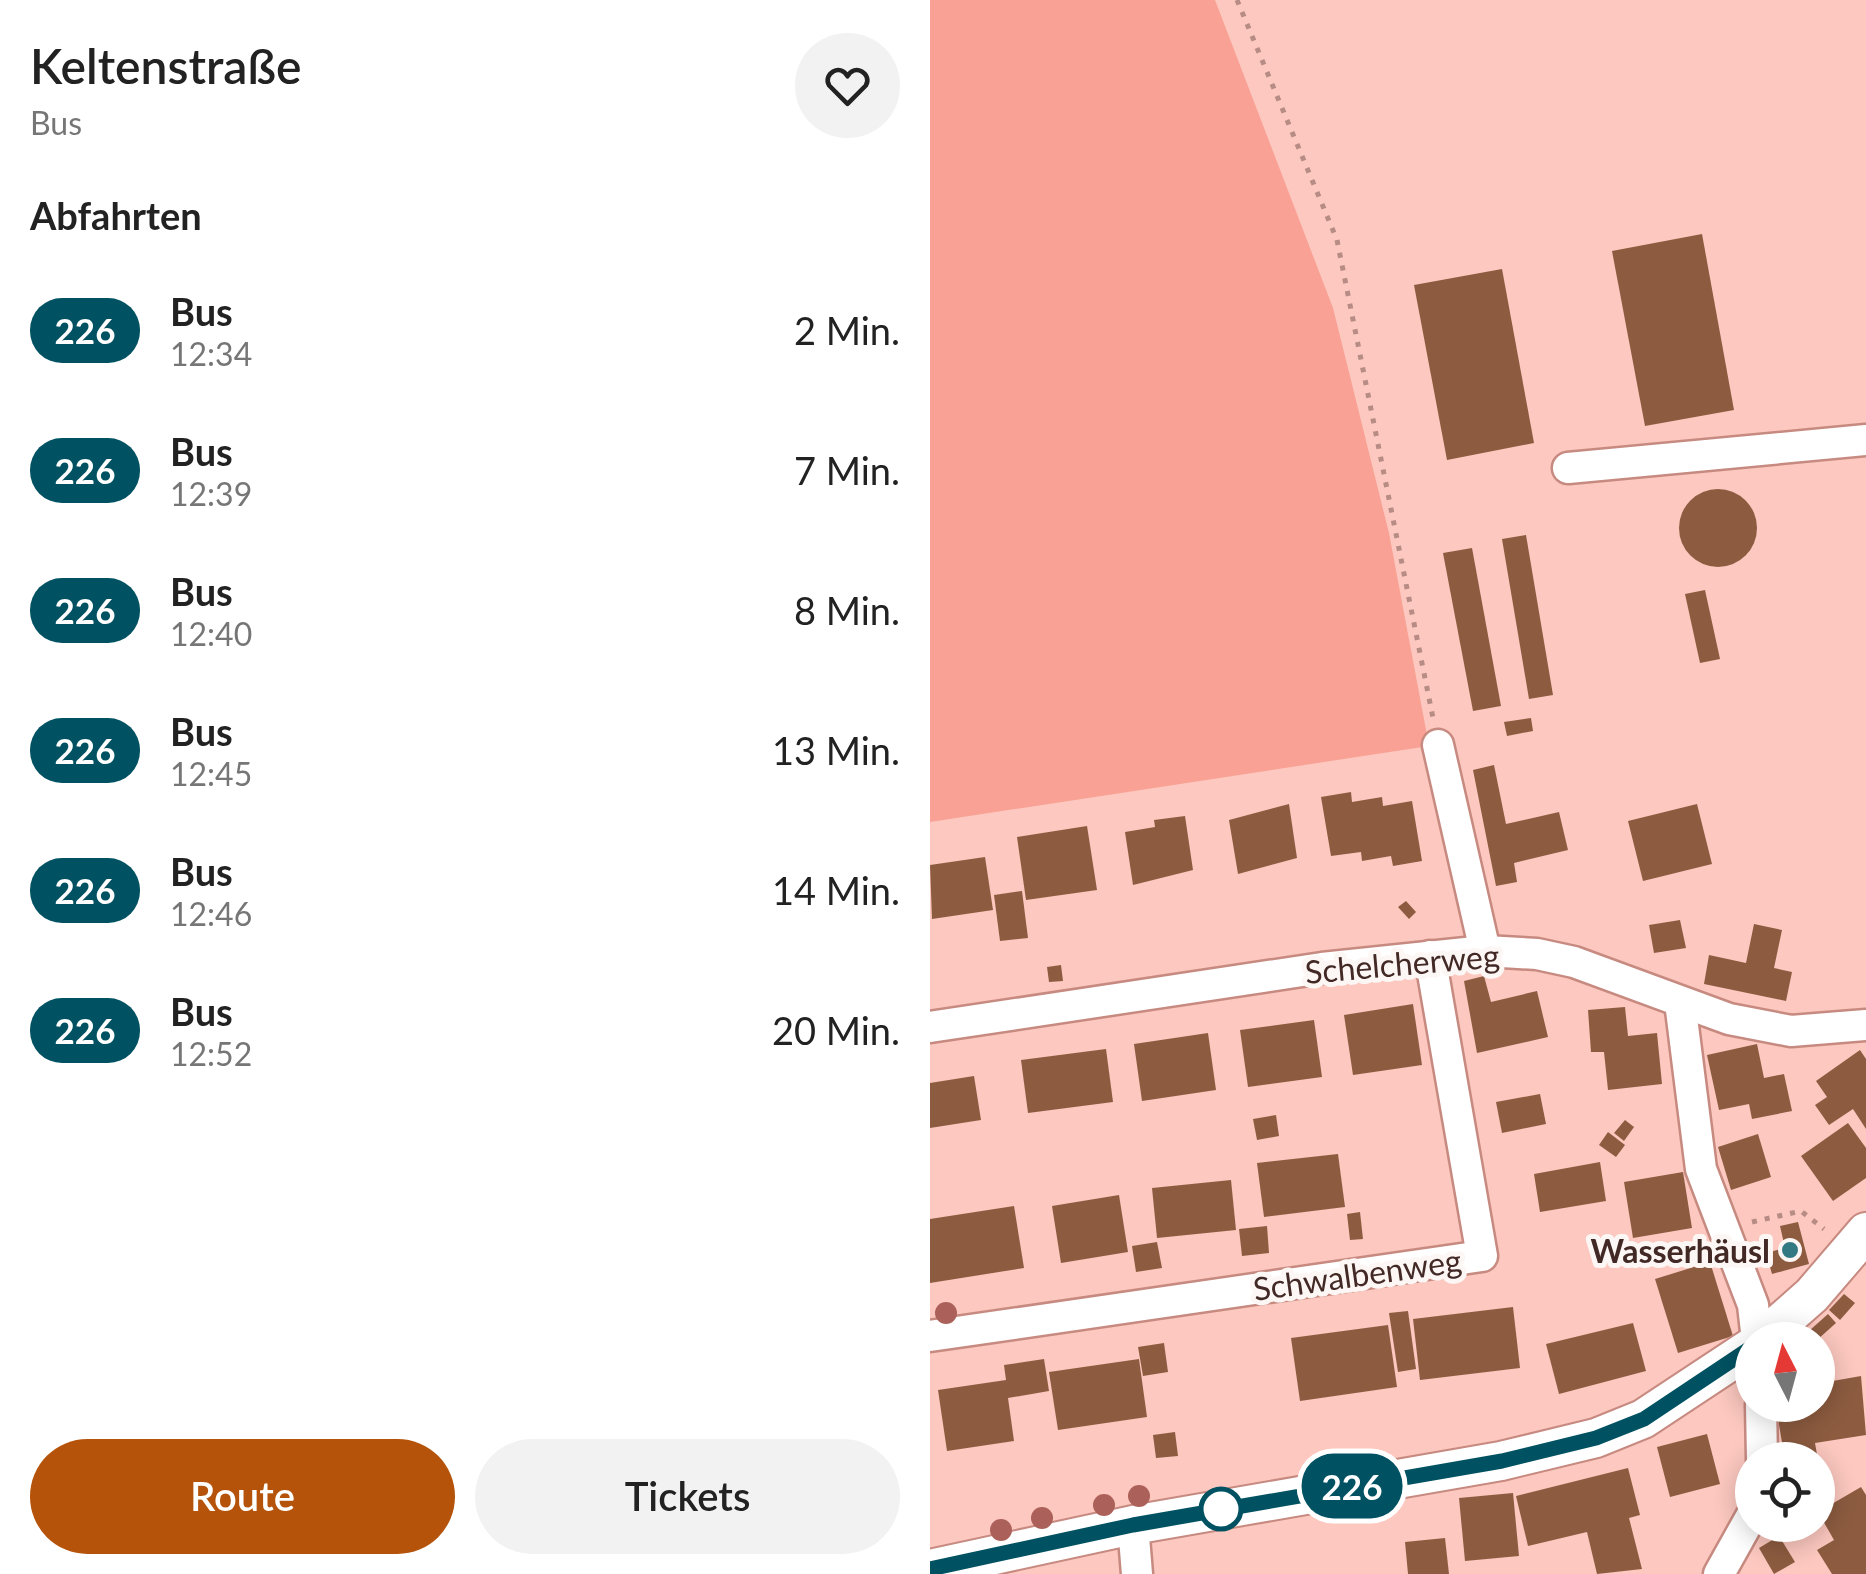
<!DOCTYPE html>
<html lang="de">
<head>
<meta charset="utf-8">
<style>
  body { margin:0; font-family:Lato,sans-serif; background:#f2f2f2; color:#222; height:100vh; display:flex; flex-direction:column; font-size:38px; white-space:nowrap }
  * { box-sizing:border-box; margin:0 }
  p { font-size:32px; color:#767676 }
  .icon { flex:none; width:55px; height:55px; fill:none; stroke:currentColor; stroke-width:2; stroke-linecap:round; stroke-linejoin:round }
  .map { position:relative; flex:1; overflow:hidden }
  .drawer { display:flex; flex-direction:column; background:#fff; width:930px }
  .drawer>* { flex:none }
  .badge { padding:0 20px; border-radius:32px; font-size:35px; line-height:65px }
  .needle { width:65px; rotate:354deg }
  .tools { position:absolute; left:805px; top:1322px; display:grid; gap:20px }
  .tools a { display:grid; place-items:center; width:100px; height:100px; border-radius:50%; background:#fff; box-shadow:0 5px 25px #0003; font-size:50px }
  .map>.badge { position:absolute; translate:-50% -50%; box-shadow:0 0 0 5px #fff }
  h2 { padding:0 30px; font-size:38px; line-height:90px }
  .round { display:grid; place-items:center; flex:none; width:105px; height:105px; border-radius:52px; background:#f2f2f2 }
  .head { display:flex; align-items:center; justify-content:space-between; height:170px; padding:0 30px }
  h1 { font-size:48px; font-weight:600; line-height:75px }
  .primary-button { display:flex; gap:20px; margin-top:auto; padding:20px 30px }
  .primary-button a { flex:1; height:115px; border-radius:60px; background:#b45309; color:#fff; font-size:40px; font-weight:600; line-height:115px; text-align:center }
  .primary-button a+a { background:#f2f2f2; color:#222 }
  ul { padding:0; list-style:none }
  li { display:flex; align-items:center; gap:30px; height:140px; padding:0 30px }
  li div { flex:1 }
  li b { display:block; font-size:38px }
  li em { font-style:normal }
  li .badge { min-width:110px; font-weight:700; text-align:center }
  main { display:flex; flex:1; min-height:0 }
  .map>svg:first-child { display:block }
</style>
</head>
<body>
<main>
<section class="drawer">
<div class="head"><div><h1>Keltenstraße</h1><p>Bus</p></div><a class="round"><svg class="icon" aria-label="heart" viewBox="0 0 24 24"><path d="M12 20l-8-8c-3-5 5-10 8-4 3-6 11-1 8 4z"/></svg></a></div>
<h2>Abfahrten</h2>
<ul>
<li><span class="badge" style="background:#005262;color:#fff">226</span><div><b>Bus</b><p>12:34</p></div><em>2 Min.</em></li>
<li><span class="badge" style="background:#005262;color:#fff">226</span><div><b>Bus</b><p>12:39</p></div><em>7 Min.</em></li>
<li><span class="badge" style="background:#005262;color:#fff">226</span><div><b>Bus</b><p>12:40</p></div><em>8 Min.</em></li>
<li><span class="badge" style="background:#005262;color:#fff">226</span><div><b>Bus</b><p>12:45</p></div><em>13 Min.</em></li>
<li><span class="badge" style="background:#005262;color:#fff">226</span><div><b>Bus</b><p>12:46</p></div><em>14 Min.</em></li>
<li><span class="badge" style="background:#005262;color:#fff">226</span><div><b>Bus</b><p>12:52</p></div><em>20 Min.</em></li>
</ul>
<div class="primary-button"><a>Route</a><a>Tickets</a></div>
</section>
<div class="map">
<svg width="936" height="1574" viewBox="0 0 936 1574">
  <rect width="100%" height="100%" fill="#fcc8bf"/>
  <polygon fill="#f9a194" points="0,0 285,0 403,308 459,533 499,746 0,822"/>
  <g fill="#8d5c40">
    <polygon points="772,234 804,410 715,426 682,251"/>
    <polygon points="572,269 604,443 517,460 484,285"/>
    <circle cx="788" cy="528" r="39"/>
    <polygon points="596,535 623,695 599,699 572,539"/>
    <polygon points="542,548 571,706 543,711 513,553"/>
    <polygon points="775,590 790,659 770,663 755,594"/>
    <polygon points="601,718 603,731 577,736 574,722"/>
    <polygon points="564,765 576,824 629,812 638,850 584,863 587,882 566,886 543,770"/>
    <polygon points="421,792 422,802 452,797 453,806 482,801 492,861 463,866 461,856 432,861 431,852 401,856 391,797"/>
    <polygon points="359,804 367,858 308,874 299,820"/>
    <polygon points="767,804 782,864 713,881 698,821"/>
    <polygon points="255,816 263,870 203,885 195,832 225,827 224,820"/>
    <polygon points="157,826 167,890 96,900 87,837"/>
    <polygon points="55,857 63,910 2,919 0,865"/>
    <polygon points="92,891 98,938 70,941 64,895"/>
    <polygon points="476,901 486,912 479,919 468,907"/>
    <polygon points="750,920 756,948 724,953 719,925"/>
    <polygon points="824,924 852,930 844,968 862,972 856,1001 774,984 779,955 816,963"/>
    <polygon points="131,965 133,981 119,982 117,967"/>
    <polygon points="554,976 561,1002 607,991 618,1037 547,1053 534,981"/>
    <polygon points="483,1004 492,1065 423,1075 414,1015"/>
    <polygon points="695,1007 698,1036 727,1033 732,1084 678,1090 674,1052 661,1052 658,1010"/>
    <polygon points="384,1020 392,1077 318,1087 310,1030"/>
    <polygon points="278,1033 286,1090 212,1101 204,1044"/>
    <polygon points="827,1044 834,1078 854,1074 862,1111 822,1119 819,1104 789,1110 777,1055"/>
    <polygon points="176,1049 183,1102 98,1113 91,1060"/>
    <polygon points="930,1050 936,1059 936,1129 923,1109 899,1125 885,1105 897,1097 886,1081"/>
    <polygon points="44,1076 51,1120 0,1128 0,1083"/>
    <polygon points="610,1094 616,1124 572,1133 566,1102"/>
    <polygon points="346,1115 349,1136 327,1140 323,1119"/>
    <polygon points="695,1120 704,1127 694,1141 684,1133"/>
    <polygon points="918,1123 936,1148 936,1178 903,1201 871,1156"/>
    <polygon points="678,1132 695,1145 686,1157 669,1145"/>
    <polygon points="828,1134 841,1177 801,1190 788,1147"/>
    <polygon points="408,1154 415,1207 334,1217 327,1163"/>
    <polygon points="670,1162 676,1201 610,1212 604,1174"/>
    <polygon points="753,1172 762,1228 703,1238 694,1182"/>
    <polygon points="301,1180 306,1230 227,1238 222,1188"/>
    <polygon points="189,1195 198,1252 131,1263 122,1206"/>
    <polygon points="84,1206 94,1268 0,1283 0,1219"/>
    <polygon points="430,1212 433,1239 420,1240 417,1214"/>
    <polygon points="868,1222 879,1264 842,1274 836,1253 855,1248 850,1226"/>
    <polygon points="337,1226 339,1253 312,1256 309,1229"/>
    <polygon points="227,1242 232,1268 206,1272 202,1246"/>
    <polygon points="780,1262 803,1336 748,1353 725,1279"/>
    <polygon points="914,1294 925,1303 910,1320 899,1310"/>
    <polygon points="583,1307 590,1368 490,1380 483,1319"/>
    <polygon points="478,1311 486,1369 468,1372 459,1313"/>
    <polygon points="898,1314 906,1323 887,1340 879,1331"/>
    <polygon points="703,1323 716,1371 629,1394 616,1344"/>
    <polygon points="458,1325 467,1387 370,1401 361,1338"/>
    <polygon points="234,1343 238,1372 213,1376 208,1347"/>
    <polygon points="114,1359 119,1391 78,1398 84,1441 17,1451 8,1390 76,1380 74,1365"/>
    <polygon points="209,1359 217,1417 128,1430 119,1372"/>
    <polygon points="931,1376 936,1435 885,1443 888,1460 855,1460 848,1419 872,1415 870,1405 888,1405 888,1394 899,1392 897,1382"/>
    <polygon points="245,1432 248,1456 226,1458 223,1435"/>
    <polygon points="777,1434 790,1484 740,1497 727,1447"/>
    <polygon points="698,1468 710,1515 699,1518 712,1569 667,1574 657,1532 598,1546 586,1496"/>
    <polygon points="931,1487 936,1495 936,1574 902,1574 887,1550 904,1540 888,1512"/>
    <polygon points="583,1493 589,1556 535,1561 529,1498"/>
    <polygon points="849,1536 865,1562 844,1574 829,1548"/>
    <polygon points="515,1538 519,1574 478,1574 475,1542"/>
  </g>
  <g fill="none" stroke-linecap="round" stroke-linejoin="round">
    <g stroke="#c78a80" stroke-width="35">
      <g id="minor">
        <polyline points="638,468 936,440"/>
        <polyline points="508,745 555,951"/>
        <polyline points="750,1002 771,1169 823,1305 827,1340"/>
        <polyline points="0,1027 392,968 555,951 607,954 644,962 799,1019 861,1031 936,1025"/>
        <polyline points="0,1336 552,1256 500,956"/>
        <polyline points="831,1405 832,1460"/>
        <polyline points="203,1525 207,1574"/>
        <polyline points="789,1574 822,1515"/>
      </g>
    </g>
    <g stroke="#c78a80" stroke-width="42">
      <g id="major">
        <polyline points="831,1340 882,1295 936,1232"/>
        <polyline points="0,1569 203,1525 571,1461 666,1438 713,1419 822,1347"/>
      </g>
    </g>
    <g stroke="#b68c85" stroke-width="5" stroke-dasharray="5 8" stroke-linecap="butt">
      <polyline points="307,0 407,240 503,718"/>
      <polyline points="822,1222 871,1211 894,1229"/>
    </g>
    <use href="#minor" stroke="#fff" stroke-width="30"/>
    <use href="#major" stroke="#fff" stroke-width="38"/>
  </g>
  <g fill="#ab6059">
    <circle cx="16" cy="1313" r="11"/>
    <circle cx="209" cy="1496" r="11"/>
    <circle cx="174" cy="1505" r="11"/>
    <circle cx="112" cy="1518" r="11"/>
    <circle cx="71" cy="1530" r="11"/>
  </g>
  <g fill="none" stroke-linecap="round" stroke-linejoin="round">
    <g stroke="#fff" stroke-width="22">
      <polyline id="line" points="0,1569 203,1525 572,1461 666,1438 714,1419 822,1347"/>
    </g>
    <use href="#line" stroke="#005262" stroke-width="15"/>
  </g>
  <circle fill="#327984" stroke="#fcf6f4" stroke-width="4" cx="860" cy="1250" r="10"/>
  <circle fill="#fff" stroke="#005262" stroke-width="5" cx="291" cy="1509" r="20"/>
  <g text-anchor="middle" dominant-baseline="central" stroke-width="10" stroke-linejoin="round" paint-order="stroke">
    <g font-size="32" fill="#422925" stroke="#fcf6f4">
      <text transform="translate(472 963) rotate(-5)">Schelcherweg</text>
      <text transform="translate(427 1274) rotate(-8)">Schwalbenweg</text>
    </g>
    <g font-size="32" font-weight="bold" fill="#422925" stroke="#fcf6f4" text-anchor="end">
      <text x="840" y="1250">Wasserhäusl</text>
    </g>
  </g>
</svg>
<div class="tools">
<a><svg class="needle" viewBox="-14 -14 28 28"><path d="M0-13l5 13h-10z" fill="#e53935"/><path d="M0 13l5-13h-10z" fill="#767676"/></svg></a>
<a><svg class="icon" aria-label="locate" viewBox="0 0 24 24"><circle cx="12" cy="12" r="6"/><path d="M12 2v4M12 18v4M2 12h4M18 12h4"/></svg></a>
</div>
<b class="badge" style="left:422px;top:1486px;background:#005262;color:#fff">226</b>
</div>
</main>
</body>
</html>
